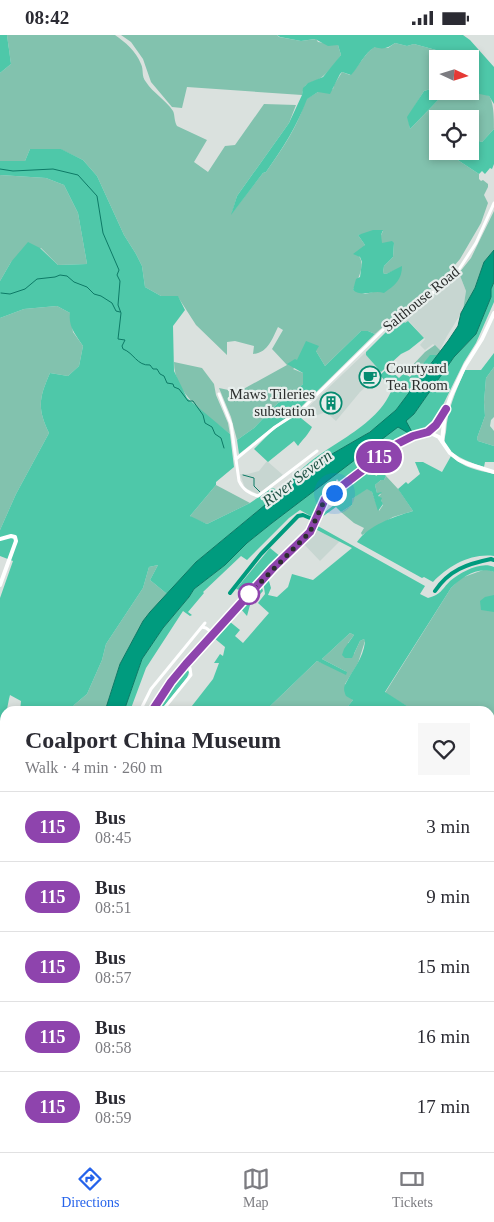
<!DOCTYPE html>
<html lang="en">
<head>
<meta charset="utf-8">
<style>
  body { margin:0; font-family:"Times New Roman",serif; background:#f7f7f7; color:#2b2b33; height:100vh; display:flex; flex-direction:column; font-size:19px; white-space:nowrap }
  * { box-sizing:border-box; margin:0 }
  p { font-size:16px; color:#7c7c81 }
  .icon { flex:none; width:28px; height:28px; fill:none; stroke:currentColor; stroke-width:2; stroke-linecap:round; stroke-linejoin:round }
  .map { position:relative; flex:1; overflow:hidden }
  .side { position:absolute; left:0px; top:671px; width:495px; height:446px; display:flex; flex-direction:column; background:#fff; border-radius:15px 15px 0 0; box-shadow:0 2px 8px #0003 }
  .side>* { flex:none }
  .badge { padding:0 10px; border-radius:16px; font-size:18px; line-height:32px }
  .needle { width:32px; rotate:94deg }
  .controls { position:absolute; left:429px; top:15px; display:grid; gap:10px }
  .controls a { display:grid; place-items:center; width:50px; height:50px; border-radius:0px; background:#fff; box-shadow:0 2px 8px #0003; font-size:25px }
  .you { position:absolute; width:25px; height:25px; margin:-12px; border:4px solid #fff; border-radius:50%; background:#1a73e8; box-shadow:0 0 0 8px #1a73e833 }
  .map>.badge { position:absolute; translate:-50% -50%; box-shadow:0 0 0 2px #fff }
  .round { display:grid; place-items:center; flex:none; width:52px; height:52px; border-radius:0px; background:#f7f7f7 }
  .summary { display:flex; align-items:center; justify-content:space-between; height:85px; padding:0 25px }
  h1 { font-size:24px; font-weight:600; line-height:38px }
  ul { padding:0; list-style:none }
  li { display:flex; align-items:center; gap:15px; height:70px; padding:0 25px; border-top:1px solid #e1e1e2 }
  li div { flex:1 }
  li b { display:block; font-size:19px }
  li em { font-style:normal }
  li .badge { min-width:55px; font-weight:700; text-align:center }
  .status { display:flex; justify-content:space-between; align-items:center; height:35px; padding:0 25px; background:#fff; direction:ltr }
  .status svg { height:14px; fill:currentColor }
  .menu { display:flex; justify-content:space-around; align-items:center; height:70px; border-top:1px solid #e1e1e2; background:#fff; font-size:14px; color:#7c7c81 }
  .menu a { display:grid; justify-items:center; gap:2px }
  .menu .current { color:#2563eb }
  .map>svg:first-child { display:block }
</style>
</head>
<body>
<div class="status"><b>08:42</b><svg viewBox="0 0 49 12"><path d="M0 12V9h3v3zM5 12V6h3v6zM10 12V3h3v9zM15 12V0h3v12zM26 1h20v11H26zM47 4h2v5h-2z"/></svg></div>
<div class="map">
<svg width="494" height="1117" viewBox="0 0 494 1117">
  <rect width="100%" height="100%" fill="#dae1de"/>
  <g fill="#c7d6d1">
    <polygon points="459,238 466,256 463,275 447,301 440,315 433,309 425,315 420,310 425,304 409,286 405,289 400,283 442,254"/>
    <polygon points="366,317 366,320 381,337 360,357 336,386 326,377 315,381 307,380 303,377"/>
    <polygon points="267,426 283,440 258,459 245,453 240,439 248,439 259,436"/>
    <polygon points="314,494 340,506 320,526 302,507"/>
    <polygon points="0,851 5,855 5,869 0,879"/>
  </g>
  <g fill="#82c2ae" fill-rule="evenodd">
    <path d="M7,0H115C125,7 136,16 141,29C144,35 141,41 146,47C153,58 166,65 173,76C175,80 174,86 177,91L207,105L194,127L208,137L225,111L235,110L264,69L296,70L289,88L237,161L232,178L263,138L266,137C283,113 298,91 306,64L318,57L333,54L334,50L342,37L350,40C356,35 368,14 375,12C378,11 384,13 388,13L395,8L407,11L414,9L436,15L438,24L437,52L424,56L408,82L410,94L443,60L448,56L461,58L463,56H470V52L473,56C478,58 485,58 489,61C494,67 494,85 494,94L482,107L479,106L470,110V84H438V116H444L479,139V144L481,146L483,145L488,149V152L484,160L488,168L481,188L460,224L442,245L396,280L375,299L368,296H361L325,331L316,316L293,334L303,338V349L286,364L278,368L254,393L237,405L231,382L219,353L238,357L287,330L272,314L283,295L278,292C272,304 268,318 253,319L254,311L235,306L227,307V320L196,290L178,262L161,261L145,252L142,231L136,219L124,200L97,141L83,125L60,114H30L25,126H0V38L11,29ZM383,196L381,200V208H394L393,222L384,231L383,238L386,239L398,234L382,257L377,256L365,259L353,255C357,245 367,230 358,220L365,210L358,200Z"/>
    <path d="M121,0H277L279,2L301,6L316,4L318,7L338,10L341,20C336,28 329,36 322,42C312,50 305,44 302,60L187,52L182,73L172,72L151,47L143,24L131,7Z"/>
    <polygon points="0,140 46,143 64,150 78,178 87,229 58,230 41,213 11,227 0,246"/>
    <polygon points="494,176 494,215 484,227 475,253 463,275 466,256 459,238 471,223"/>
    <path d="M57,271L70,278L73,297L83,311L79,331L68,341L50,338C39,363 37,373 49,398L16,459L0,495V283L24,274Z"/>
    <polygon points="435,310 441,316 438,320 430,321 414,340 409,334 425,317"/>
    <path d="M174,327L202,333L214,349L216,360L228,388L230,399C207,380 174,360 174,327Z"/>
    <polygon points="494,332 494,382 491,385 490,391 494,396 494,411 478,406 477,403 485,381 484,367 486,343"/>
    <polygon points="386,441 399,455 413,476 393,482 362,500 361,498 364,493 354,488 341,477 352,470 352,464 367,453 372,457 379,476 383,470 381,465 381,463 378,462 381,459 377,458 375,450 381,445 384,445"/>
    <polygon points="216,450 250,468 207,489 192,483 190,481"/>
    <polygon points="158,530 150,545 167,559 143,586 120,629 105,676 71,676 74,670 87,659 102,625 106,609 143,553 149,532"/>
    <polygon points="486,534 494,537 494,1101 490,1101 490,676 415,676 385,658 451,553 461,543"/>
    <polygon points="350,598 354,600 348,608 354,619 360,606 364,604 365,606 358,628 345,649 353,665 348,671 347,676 265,676 317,626 347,637 322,624"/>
    <polygon points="151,1112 391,1112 397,1117 151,1117"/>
    <polygon points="22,1113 80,1113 87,1117 18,1117"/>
  </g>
  <g fill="#4ec8a9">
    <polygon points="0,0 7,0 11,29 0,38"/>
    <path d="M277,0H463L470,5L494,32V69L489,61L475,58L470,52V24H438L436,15L414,9L407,11L395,8C388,13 383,15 375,12C364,18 359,32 351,40L342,37L340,39L330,59L318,57L307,64C297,91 283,113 266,137L263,138L231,180L237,161L289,88L302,60L303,53L308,48L323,42L341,20L338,10L328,11L315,4L301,6L280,2Z"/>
    <polygon points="437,52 438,56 448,56 443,60 410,94 407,82 424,56"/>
    <polygon points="494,94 494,129 492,134 490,133 485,139 482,136 479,139 444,116 470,116 470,110 479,106 482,107"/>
    <path d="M30,114H61L83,125L97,141L124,200L136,219L142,231L145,252L161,261H178L185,275L173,291L174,336L187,363L230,399L234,432L216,447V450L190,481L207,489L250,468L272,453L282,456L275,465L265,470L196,527L167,559L150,545L158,530L149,532L143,553L106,609L102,625L87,659L74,670L71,676H20L21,666L10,660C7,671 7,682 0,690V563L13,526L0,521V495L16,459L49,398C37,373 39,363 50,338L68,341L79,331L83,311C76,300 68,292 70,278L57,271L24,274L0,283V246L11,227L28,207L40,213L58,230L87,229L78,178L64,150L46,143L0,140V126H25Z"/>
    <path d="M373,195H383L381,200L382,208L392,206L394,208L393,222L384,231L383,238L386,239L402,231C402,245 395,250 384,258C373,254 363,263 353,255L356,244L360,242L362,227L360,222L353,219L365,210L358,200Z"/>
    <polygon points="494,247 494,267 476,308 464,327 439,378 434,387 428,392 412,397 405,386 414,379 454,322 476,299 491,262 491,254"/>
    <polygon points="400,283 405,288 408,286 424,303 409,315 401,319 381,337 366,320 366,317"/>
    <polygon points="361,296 368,296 375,299 299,374 273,392 239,419 237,405 254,393 278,368 286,364 303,349 303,338 287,329 295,324 297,325 306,306 319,311 316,316 325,331"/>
    <path d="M494,318V332L486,343L484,367L485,381L477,403L478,406L494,411V427H485L484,432C474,429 449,420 445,409C444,406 445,401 446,397C447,375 456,356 465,335H481Z"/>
    <path d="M430,320H438L396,375C373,399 342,412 315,429C306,435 299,443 289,448C319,408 378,398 394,349L392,345L385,346L380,340L388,333L399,343L404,338L410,342L412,339L414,340Z"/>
    <path d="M296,379L312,392C308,400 303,404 298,411L294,406L268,427L254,414L272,396Z"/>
    <path d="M398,391L410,399C384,409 363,432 341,449L337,444L331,454L323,461L314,483L300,475L289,483L247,525L241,521L203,557L204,558L188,577L192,580L190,581L183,576L146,633L130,676H124L142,624L163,593L189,562L194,554L225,530L247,508L272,488Z"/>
    <path d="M451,421C464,433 477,435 494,439V521C471,518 448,531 433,547L424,542L422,543L357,507C369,490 393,482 413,476L398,454L406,447L408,449L420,439L415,427H423L442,437Z"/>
    <polygon points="369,432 376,441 385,435 382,437 386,441 384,445 381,445 375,450 377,458 382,457 378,461 382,463 381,465 383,469 378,476 372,457 367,454 352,464 352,470 341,477 336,472 322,482 319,480 328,466 338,459 326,470 323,476 325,477 343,463 341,461 343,453"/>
    <path d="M316,490L425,551L420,559L428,563C442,559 441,555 450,546C461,537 481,526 494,532V537C478,531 462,542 451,553L385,657L415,676H347L348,671L353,665L346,661C344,656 343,653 346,648C353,634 363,624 365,607L364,604L360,606L352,623H345L342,620L344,614L354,600L350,598L322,624L347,637L346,640L317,626L265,676H188L213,644L219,628H214L220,619L223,621L225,612L214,603L229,586L240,595L235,601L243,608L269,578L258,568L265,559L263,546L266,544L269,546L271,553L268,560L277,562L288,552L292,539L313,545L352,513L315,494Z"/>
    <polygon points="270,513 281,522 248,557 236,554"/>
    <polygon points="257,553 262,553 263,556 250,570 247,581 240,573"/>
    <polygon points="494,560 494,577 481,575 480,566 485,562"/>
    <polygon points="185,633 189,637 187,643 160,676 154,676 174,646"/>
    <polygon points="5,757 5,778 0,784 0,761"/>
    <polygon points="5,795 5,848 0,845 0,804 2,796"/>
    <polygon points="5,914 5,1050 0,1057 0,922"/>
    <polygon points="494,994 494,1045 490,1044 490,1002"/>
    <polygon points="0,1090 5,1092 5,1112 22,1113 18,1117 0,1117"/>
  </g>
  <g fill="#009b7e" stroke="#0d7a66">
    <polygon points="494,215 494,247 491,254 491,262 476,299 454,322 414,379 406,386 412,397 410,399 398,392 272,488 247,508 225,530 194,554 189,562 163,593 142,624 124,676 105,676 120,629 143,586 150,577 196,527 265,470 275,465 289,448 313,430 370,397 396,375 448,306 458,291 461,278 475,253 484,227"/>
    <polygon points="5,869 5,914 0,922 0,879"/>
    <path d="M209,1113V1112L232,1113C226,1117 215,1117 206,1117Z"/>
  </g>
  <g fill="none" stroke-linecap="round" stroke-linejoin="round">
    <g stroke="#0d7a66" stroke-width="1">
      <path d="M0,134L13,136L53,134L78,140L97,161L103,198L119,235L117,240L120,246L118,270L121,278L118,304L125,305L122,311L123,314C134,318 137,331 150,330L153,334H157L160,339L164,341L167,348L173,349L174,352L179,354L188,366H193L203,380L205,388L212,392L215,399L221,403L224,413"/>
      <polyline points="1,258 10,259 25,254 37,244 55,242 60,240 67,241 74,247 87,252 94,259 101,261 112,268 116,276 120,277"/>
      <polyline points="243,440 254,443 254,451 260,457"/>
      <polyline points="262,460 269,469"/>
    </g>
    <g stroke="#009b7e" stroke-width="4">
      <path d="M435,556C449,535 467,529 491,524L494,525"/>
      <polyline points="230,558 261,519 298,481 303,480 310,483"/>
    </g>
    <g stroke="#fff" stroke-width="3">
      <path d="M219,359L231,389L239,446C243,455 249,458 258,461L317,416"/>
      <polyline points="236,424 275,392 300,376 393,285 438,254 456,239 476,208 494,168"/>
      <polyline points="202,592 206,593 214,599"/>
      <polyline points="140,676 151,654 205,588"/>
      <polyline points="162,676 191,640 190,633 186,629"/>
    </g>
    <g stroke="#fff" stroke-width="4">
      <polyline points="428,397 436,390 444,378"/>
      <polyline points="442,406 445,378 451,361 465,331 482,304 494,278"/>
      <polyline points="0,504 11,501 15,502 16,506 0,550"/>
      <polyline points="152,676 171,647 186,629 273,533 310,497 325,464 388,415 404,404 422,398 428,397 439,402 450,418 459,425 468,429 494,437"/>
      <polyline points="0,848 5,852"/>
      <polyline points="0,1059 5,1053"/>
      <polyline points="0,1074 5,1077"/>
      <polyline points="85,1112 92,1117"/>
    </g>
  </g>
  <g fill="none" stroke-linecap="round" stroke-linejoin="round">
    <g stroke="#fff" stroke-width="11">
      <polyline id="line" points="152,676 171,647 186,629 273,533 310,497 325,464 397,409 413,401 428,397 436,390 446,374"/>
    </g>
    <use href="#line" stroke="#8e44ad" stroke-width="8"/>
    <polyline stroke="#2b2e2d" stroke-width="5" stroke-dasharray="0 9" points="249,559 310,497 325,464 334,458"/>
  </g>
  <defs>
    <g id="cafe-ring" transform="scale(1.125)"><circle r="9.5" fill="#e7eeec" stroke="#058b70" stroke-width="1.5"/><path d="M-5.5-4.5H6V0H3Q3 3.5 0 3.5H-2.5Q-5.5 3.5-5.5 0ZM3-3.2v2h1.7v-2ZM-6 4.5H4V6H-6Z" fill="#058b70"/></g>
    <g id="building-ring" transform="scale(1.125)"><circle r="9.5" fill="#e7eeec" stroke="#058b70" stroke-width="1.5"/><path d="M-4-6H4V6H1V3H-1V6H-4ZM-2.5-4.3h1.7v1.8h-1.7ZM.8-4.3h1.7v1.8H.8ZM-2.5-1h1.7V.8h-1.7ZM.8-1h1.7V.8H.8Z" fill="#058b70"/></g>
  </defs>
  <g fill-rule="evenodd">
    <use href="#cafe-ring" x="370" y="342"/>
    <use href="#building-ring" x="331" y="368"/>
  </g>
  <circle fill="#fff" stroke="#8e44ad" stroke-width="2.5" cx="249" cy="559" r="10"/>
  <g text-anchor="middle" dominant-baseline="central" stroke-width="4.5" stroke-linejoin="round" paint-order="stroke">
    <g font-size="15" fill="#2b2e2d" stroke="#e7eeec">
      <text transform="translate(421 264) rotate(-39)">Salthouse Road</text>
    </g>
    <g font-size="15" fill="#2b2e2d" stroke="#e7eeec" text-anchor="start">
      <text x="386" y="333">Courtyard<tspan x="386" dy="17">Tea Room</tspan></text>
      <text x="315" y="359" text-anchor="end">Maws Tileries<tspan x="315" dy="17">substation</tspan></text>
    </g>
    <g font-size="16" font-style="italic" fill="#1e5144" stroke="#e7eeec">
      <text transform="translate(297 443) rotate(-37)">River Severn</text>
    </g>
  </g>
</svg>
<div class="controls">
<a><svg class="needle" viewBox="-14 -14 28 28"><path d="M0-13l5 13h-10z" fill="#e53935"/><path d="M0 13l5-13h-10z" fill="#7c7c81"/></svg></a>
<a><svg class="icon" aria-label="locate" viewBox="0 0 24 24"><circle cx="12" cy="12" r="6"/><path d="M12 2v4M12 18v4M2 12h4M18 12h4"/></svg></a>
</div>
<div class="you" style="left:334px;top:458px"></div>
<b class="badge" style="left:379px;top:422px;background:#8e44ad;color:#fff">115</b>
<section class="side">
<div class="summary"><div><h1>Coalport China Museum</h1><p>Walk · 4 min · 260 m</p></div><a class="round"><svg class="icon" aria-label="heart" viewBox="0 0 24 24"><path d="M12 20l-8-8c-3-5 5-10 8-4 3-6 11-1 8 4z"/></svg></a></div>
<ul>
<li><span class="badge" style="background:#8e44ad;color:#fff">115</span><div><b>Bus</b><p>08:45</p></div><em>3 min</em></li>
<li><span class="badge" style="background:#8e44ad;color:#fff">115</span><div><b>Bus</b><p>08:51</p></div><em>9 min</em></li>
<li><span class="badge" style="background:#8e44ad;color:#fff">115</span><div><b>Bus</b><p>08:57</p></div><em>15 min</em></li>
<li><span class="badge" style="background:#8e44ad;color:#fff">115</span><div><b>Bus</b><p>08:58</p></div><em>16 min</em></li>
<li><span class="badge" style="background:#8e44ad;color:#fff">115</span><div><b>Bus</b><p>08:59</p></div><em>17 min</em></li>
</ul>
</section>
</div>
<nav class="menu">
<a class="current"><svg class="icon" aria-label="directions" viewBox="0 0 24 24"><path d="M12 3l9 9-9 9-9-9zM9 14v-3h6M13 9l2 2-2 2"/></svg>Directions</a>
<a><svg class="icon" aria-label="map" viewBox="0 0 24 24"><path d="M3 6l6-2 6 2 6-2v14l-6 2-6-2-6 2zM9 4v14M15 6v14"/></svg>Map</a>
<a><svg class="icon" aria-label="tickets" viewBox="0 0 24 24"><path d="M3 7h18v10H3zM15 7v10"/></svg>Tickets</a>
</nav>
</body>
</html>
